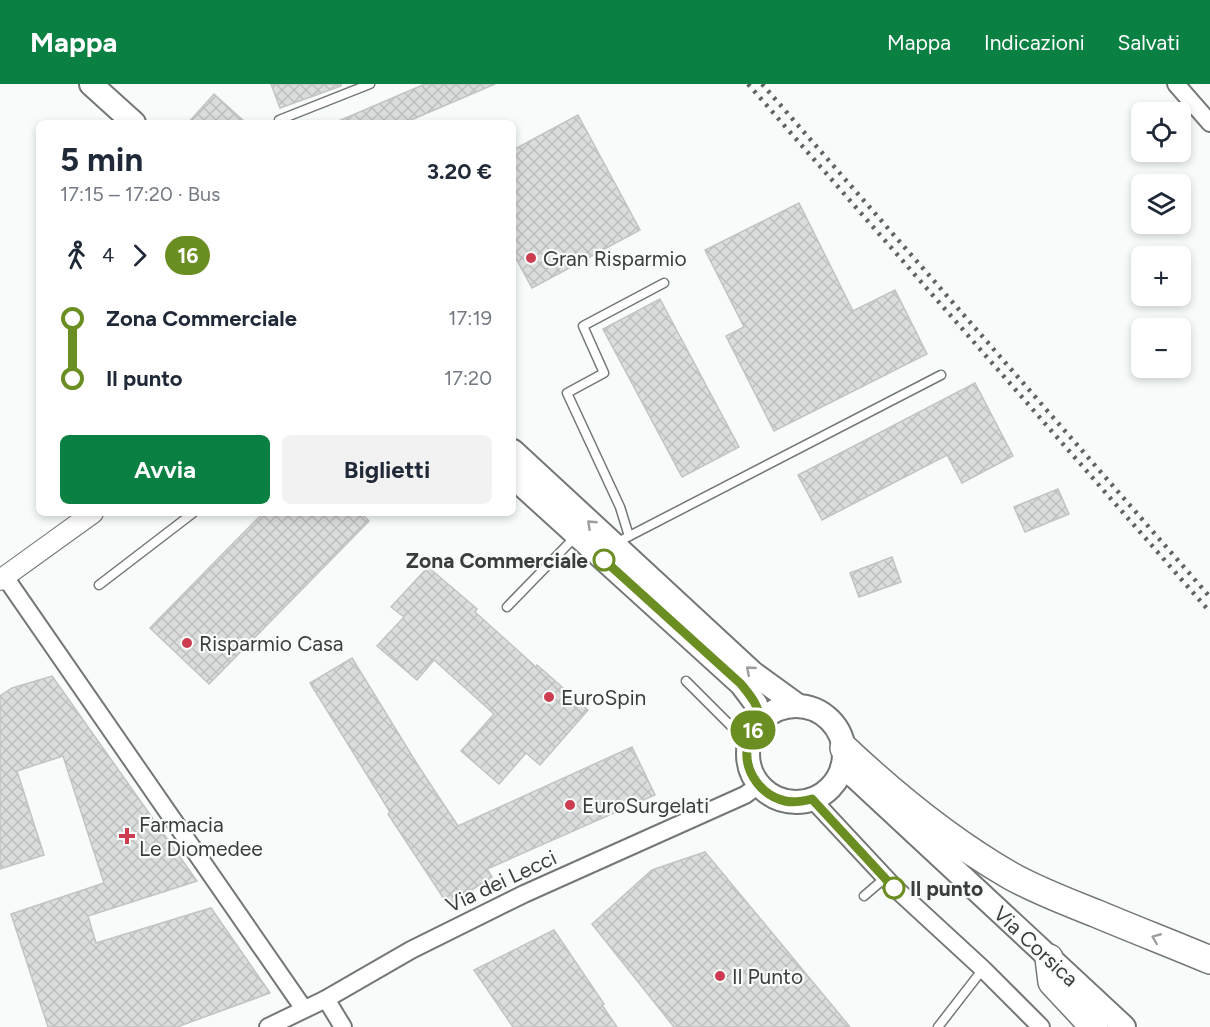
<!DOCTYPE html>
<html lang="it">
<head>
<meta charset="utf-8">
<style>
  body { margin:0; font-family:Figtree,sans-serif; background:#f2f2f3; color:#1f2937; height:100vh; display:flex; flex-direction:column; font-size:22px; white-space:nowrap }
  * { box-sizing:border-box; margin:0 }
  p { font-size:20px; color:#747a83 }
  .icon { flex:none; width:33px; height:33px; fill:none; stroke:currentColor; stroke-width:2; stroke-linecap:round; stroke-linejoin:round }
  .map { position:relative; flex:1; overflow:hidden }
  .drawer { position:absolute; left:36px; top:36px; width:480px; height:396px; display:flex; flex-direction:column; background:#fff; border-radius:9px; box-shadow:0 3px 9px #0003 }
  .drawer>* { flex:none }
  .badge { padding:0 12px; border-radius:20px; font-size:21px; line-height:39px }
  .buttons { position:absolute; left:1131px; top:18px; display:grid; gap:12px }
  .buttons a { display:grid; place-items:center; width:60px; height:60px; border-radius:9px; background:#fff; box-shadow:0 3px 9px #0003; font-size:30px }
  .map>.badge { position:absolute; translate:-50% -50%; box-shadow:0 0 0 3px #fff }
  .legs { display:flex; align-items:center; gap:9px; height:66px; padding:0 24px; font-size:20px }
  .legs p { margin-inline-start:auto }
  .headline { display:flex; align-items:center; justify-content:space-between; height:102px; padding:0 24px }
  h1 { font-size:33px; font-weight:700; line-height:45px }
  .primary-button { display:flex; gap:12px; margin-top:auto; padding:12px 24px }
  .primary-button a { flex:1; height:69px; border-radius:9px; background:#0b8043; color:#fff; font-size:24px; font-weight:700; line-height:69px; text-align:center }
  .primary-button a+a { background:#f2f2f3; color:#1f2937 }
  ul { padding:0 24px; list-style:none }
  li { display:flex; align-items:center; gap:21px; height:60px; font-size:22px }
  li i { display:grid; place-items:center; width:9px; height:100%; margin:0 8px; background:currentColor }
  li i::after { content:''; width:15px; height:15px; margin:-8px; border:4px solid; border-radius:50%; background:#fff }
  li p { margin-inline-start:auto }
  li:first-child i { background:linear-gradient(#0000 50%,currentColor 0) }
  li:last-child i { background:linear-gradient(currentColor 50%,#0000 0) }
  header { display:flex; align-items:center; gap:36px; box-sizing:border-box; height:84px; padding:0 30px; background:#0b8043; color:#fff }
  header strong { font-size:28px }
  nav { display:flex; gap:33px; margin-inline-start:auto; font-size:21px }
  .map>svg:first-child { display:block }
</style>
</head>
<body>
<header>
<strong>Mappa</strong>
<nav><a>Mappa</a><a>Indicazioni</a><a>Salvati</a></nav>
</header>
<div class="map">
<svg width="1210" height="943" viewBox="0 0 1210 943">
  <defs>
    <pattern id="building-cross-hatch" width="8" height="8" patternUnits="userSpaceOnUse" patternTransform="scale(1.5)"><rect width="8" height="8" fill="#dadddb"/><path d="M0 0l8 8M0 8l8-8" fill="none" stroke="#bcbfbd"/></pattern>
  </defs>
  <rect width="100%" height="100%" fill="#f7fbf9"/>
  <g fill="url(#building-cross-hatch)" stroke="#c0c4c2" stroke-width="1.5">
    <polygon points="271,0 341,0 341,2 280,24"/>
    <polygon points="425,0 495,0 404,39 334,39"/>
    <polygon points="214,10 246,39 188,39"/>
    <polygon points="578,31 640,146 532,204 513,169 513,66"/>
    <polygon points="799,119 853,227 895,206 927,270 774,347 726,252 744,243 705,166"/>
    <polygon points="660,215 739,363 682,393 603,245"/>
    <polygon points="975,299 1013,372 962,399 947,371 822,436 798,391"/>
    <polygon points="1058,405 1069,430 1025,448 1014,423"/>
    <polygon points="263,429 361,429 369,437 209,600 150,544"/>
    <polygon points="892,473 901,498 859,513 850,489"/>
    <polygon points="428,483 477,525 475,528 536,583 537,581 588,626 540,681 526,669 499,700 461,667 494,630 434,576 417,596 377,562 404,533 391,523"/>
    <polygon points="352,574 419,683 458,742 632,663 655,711 487,785 492,793 448,821 388,730 390,728 310,599"/>
    <polygon points="52,592 197,797 88,832 96,859 211,824 270,909 177,943 48,943 11,830 104,799 63,672 17,687 44,771 0,785 0,612 12,604"/>
    <polygon points="705,768 850,943 674,943 592,840 652,786"/>
    <polygon points="554,846 604,920 602,921 617,943 513,943 474,886"/>
  </g>
  <g fill="none" stroke-linecap="round" stroke-linejoin="round">
    <g stroke="#747776" stroke-width="11">
      <g id="service">
        <polyline points="281,39 279,36 370,0"/>
        <polyline points="629,452 620,423 567,309 604,289 583,242 664,199"/>
        <polyline points="614,460 941,291"/>
        <polyline points="99,501 193,429"/>
        <polyline points="507,523 577,451"/>
        <polyline points="686,597 738,649 749,656"/>
        <polyline points="864,812 885,794"/>
        <polyline points="938,943 983,885"/>
      </g>
    </g>
    <g stroke="#747776" stroke-width="20">
      <g id="minor">
        <polyline points="1176,0 1210,39"/>
        <polyline points="5,493 304,925"/>
        <polyline points="812,715 895,804 983,885 1041,943"/>
        <polyline points="326,915 343,943"/>
        <polyline points="268,943 326,915 411,866 524,810 745,711 759,701"/>
      </g>
    </g>
    <g stroke="#747776" stroke-width="22">
      <polyline id="tertiary" points="0,496 93,429"/>
    </g>
    <g stroke="#747776" stroke-width="26">
      <g id="secondary">
        <polyline points="91,0 134,39"/>
        <polyline points="513,367 753,589 797,621"/>
        <polyline points="513,393 741,600 756,620 759,638"/>
        <circle cx="796" cy="670" r="48"/>
        <polyline points="842,684 855,693 1124,943"/>
      </g>
    </g>
    <g stroke="#747776" stroke-width="30">
      <g id="trunk">
        <path d="M844,664C895,712 950,757 1011,792C1038,807 1067,818 1095,829C1133,845 1172,860 1210,876"/>
        <polyline points="1049,874 1052,898 1094,943"/>
      </g>
    </g>
    <use href="#service" stroke="#fff" stroke-width="8"/>
    <use href="#minor" stroke="#fff" stroke-width="16"/>
    <use href="#tertiary" stroke="#fff" stroke-width="20"/>
    <use href="#secondary" stroke="#fff" stroke-width="22"/>
    <use href="#trunk" stroke="#fff" stroke-width="27"/>
    <g stroke="#616362" stroke-width="4.5" stroke-dasharray="3 6" stroke-linecap="butt">
      <polyline points="748,0 1210,528"/>
      <polyline points="762,0 1210,513"/>
    </g>
  </g>
  <defs><path id="oneway-chevron" d="M-2-3.5L2.5 0L-2 3.5" fill="none" stroke-width="1.6" stroke-linecap="round" stroke-linejoin="round" transform="scale(1.5)"/></defs>
  <g stroke="#9d9e9e">
    <use href="#oneway-chevron" transform="translate(591 440) rotate(-137)"/>
    <use href="#oneway-chevron" transform="translate(750 586) rotate(-139)"/>
    <use href="#oneway-chevron" transform="translate(1156 854) rotate(-158)"/>
  </g>
  <g fill="none" stroke-linecap="round" stroke-linejoin="round">
    <g stroke="#fff" stroke-width="14">
      <path id="line-1" d="M604,476L741,600C749,610 760,622 759,636C758,641 754,644 752,648C750,653 748,660 747,666C745,689 762,712 785,717C794,719 804,717 812,715L894,804"/>
    </g>
    <use href="#line-1" stroke="#6b8e23" stroke-width="9"/>
  </g>
  <g fill="#cd3d51" stroke="#f7fbf9" stroke-width="2">
    <circle cx="531" cy="174" r="6"/>
    <circle cx="187" cy="559" r="6"/>
    <circle cx="549" cy="613" r="6"/>
    <circle cx="570" cy="721" r="6"/>
    <path d="M124 743h6v6h6v6h-6v6h-6v-6h-6v-6h6z"/>
    <circle cx="720" cy="892" r="6"/>
  </g>
  <g fill="#fff" stroke="#6b8e23" stroke-width="3">
    <circle cx="604" cy="476" r="10"/>
    <circle cx="894" cy="804" r="10"/>
  </g>
  <g text-anchor="middle" dominant-baseline="central" stroke-width="4.5" stroke-linejoin="round" paint-order="stroke">
    <g font-size="21" fill="#3b3d3c" stroke="#f7fbf9" text-anchor="start">
      <text x="543" y="174">Gran Risparmio</text>
      <text x="199" y="559">Risparmio Casa</text>
      <text x="561" y="613">EuroSpin</text>
      <text x="582" y="721">EuroSurgelati</text>
      <text x="139" y="740">Farmacia<tspan x="139" dy="24">Le Diomedee</tspan></text>
      <text x="732" y="892">Il Punto</text>
    </g>
    <g font-size="21" font-weight="bold" fill="#3b3d3c" stroke="#f7fbf9" text-anchor="end">
      <text x="588" y="476">Zona Commerciale</text>
      <text x="910" y="804" text-anchor="start">Il punto</text>
    </g>
    <g font-size="21" fill="#3b3d3c" stroke="#f7fbf9">
      <text transform="translate(501 797) rotate(-25)">Via dei Lecci</text>
      <text transform="translate(1036 862) rotate(43)">Via Corsica</text>
    </g>
  </g>
</svg>
<div class="buttons">
<a><svg class="icon" aria-label="locate" viewBox="0 0 24 24"><circle cx="12" cy="12" r="6"/><path d="M12 2v4M12 18v4M2 12h4M18 12h4"/></svg></a>
<a><svg class="icon" aria-label="layers" viewBox="0 0 24 24"><path d="M12 4l9 5-9 5-9-5zM3 14l9 5 9-5"/></svg></a>
<a>+</a>
<a>−</a>
</div>
<b class="badge" style="left:753px;top:646px;background:#6b8e23;color:#fff">16</b>
<section class="drawer">
<div class="headline"><div><h1>5 min</h1><p>17:15 – 17:20 · Bus</p></div><b>3.20 €</b></div>
<div class="legs"><svg class="icon" aria-label="walk" viewBox="0 0 24 24"><circle cx="13" cy="4" r="2"/><path d="M13 8l-2 6 4 7M11 14l-3 7M7 12l3-4h3l4 4"/></svg>4<svg class="icon" aria-label="forward" viewBox="0 0 24 24"><path d="M9 5l7 7-7 7"/></svg><b class="badge" style="background:#6b8e23;color:#fff">16</b></div>
<ul>
<li><i style="color:#6b8e23"></i><b>Zona Commerciale</b><p>17:19</p></li>
<li><i style="color:#6b8e23"></i><b>Il punto</b><p>17:20</p></li>
</ul>
<div class="primary-button"><a>Avvia</a><a>Biglietti</a></div>
</section>
</div>
</body>
</html>
